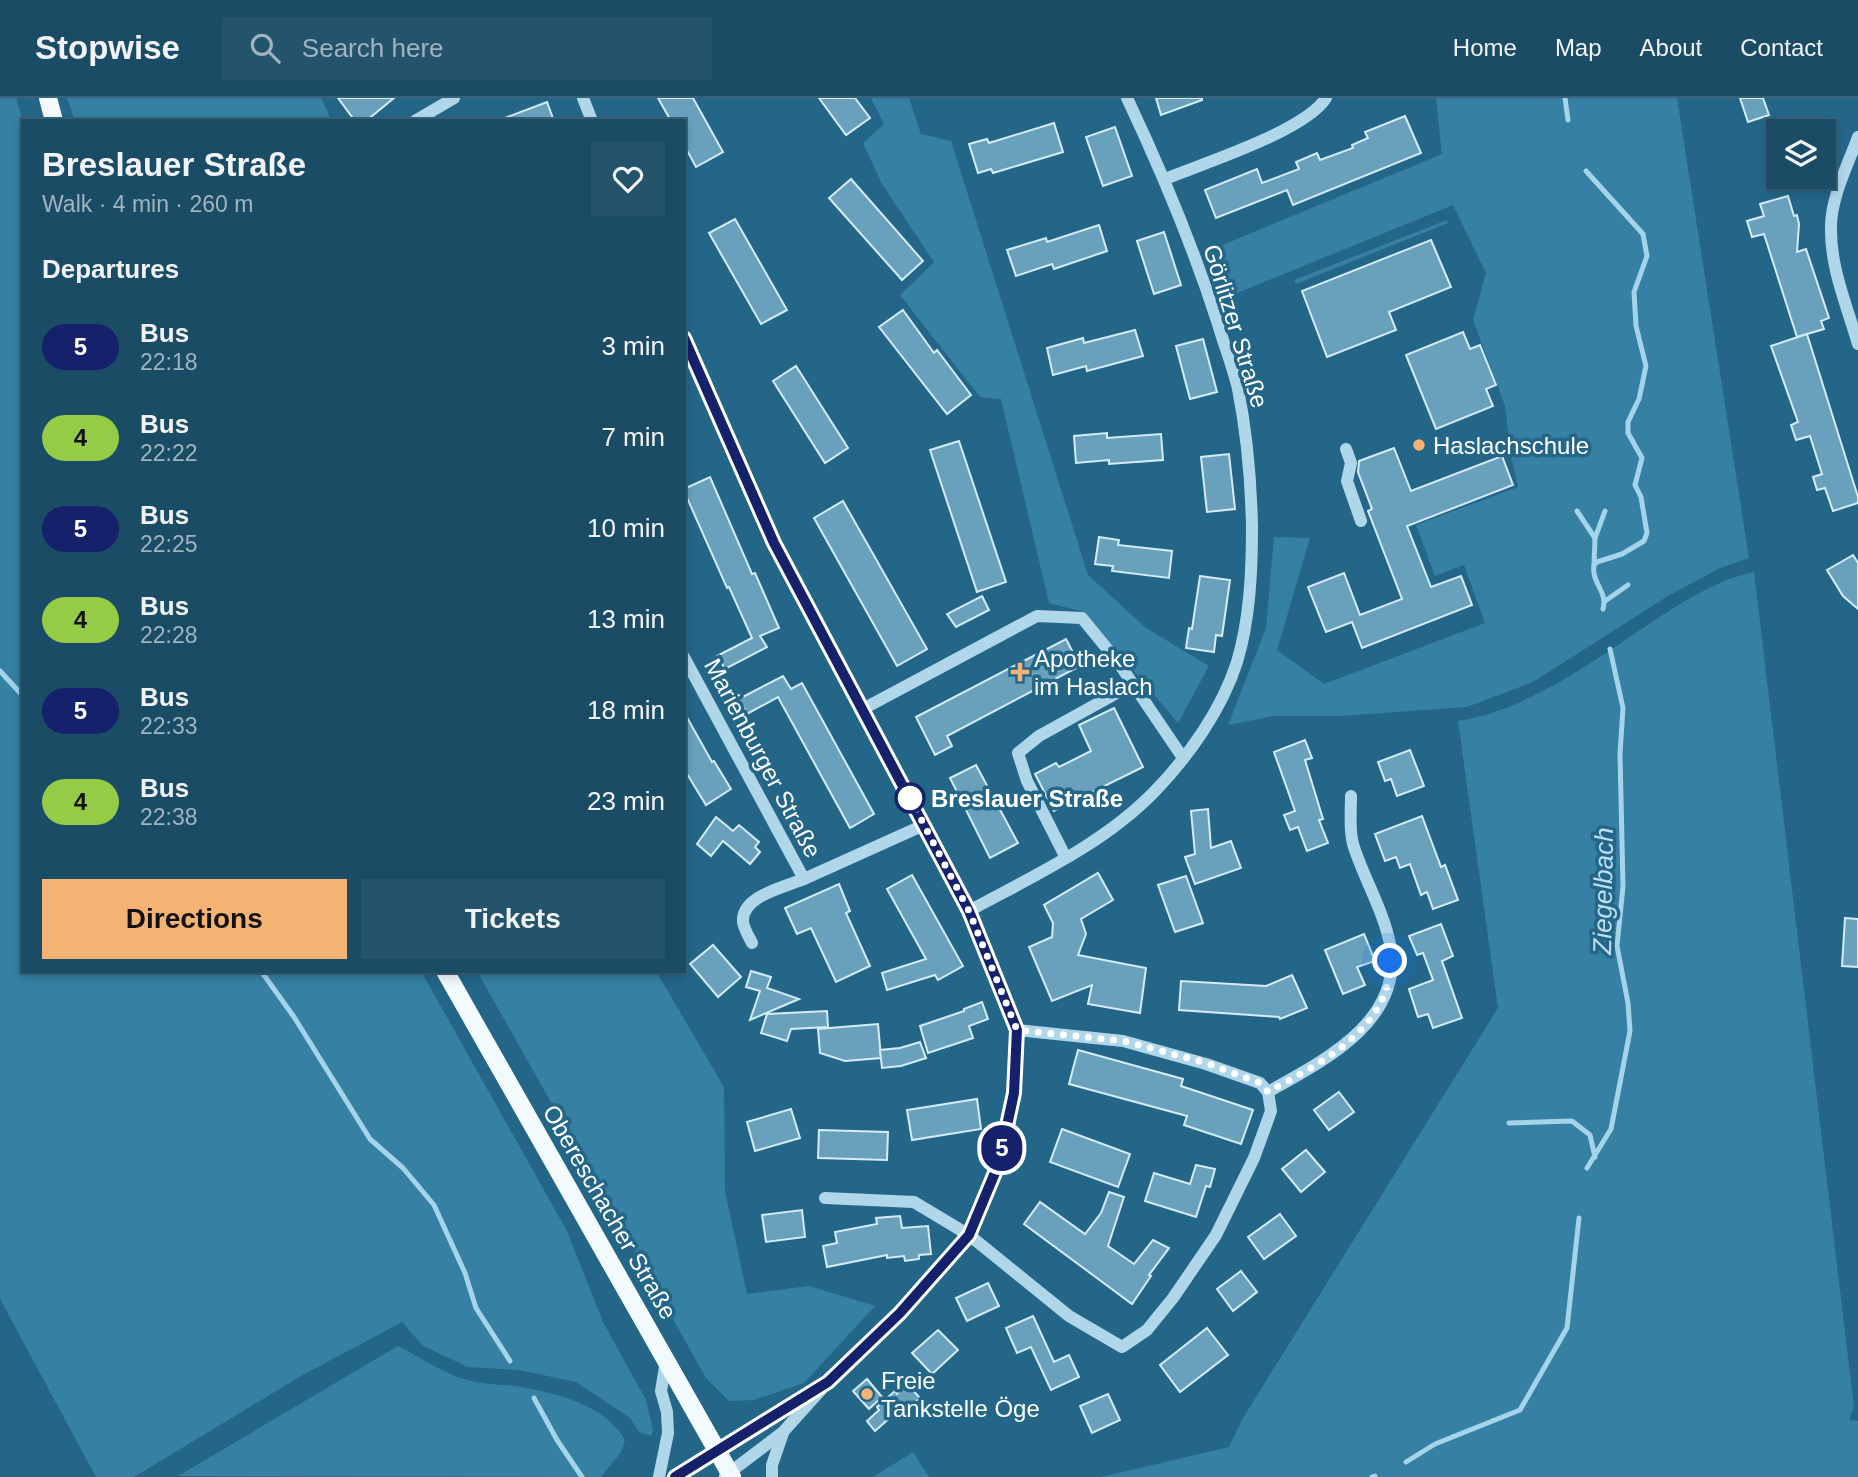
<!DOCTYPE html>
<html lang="en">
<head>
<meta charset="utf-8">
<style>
  body { margin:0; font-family:Arial,sans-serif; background:#24536c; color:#f1f3f6; height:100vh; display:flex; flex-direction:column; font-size:26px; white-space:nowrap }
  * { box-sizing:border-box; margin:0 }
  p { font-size:23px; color:#a0b4bf }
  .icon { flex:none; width:38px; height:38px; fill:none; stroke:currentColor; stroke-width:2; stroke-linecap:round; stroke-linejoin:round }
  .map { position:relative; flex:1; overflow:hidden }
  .side { position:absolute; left:21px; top:21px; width:665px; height:854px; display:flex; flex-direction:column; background:#1b4c66; border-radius:0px; box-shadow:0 4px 10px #0003,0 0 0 2px #39637a }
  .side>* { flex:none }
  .badge { padding:0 14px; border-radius:23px; font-size:24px; line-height:46px }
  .controls { position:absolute; left:1766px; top:21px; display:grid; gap:14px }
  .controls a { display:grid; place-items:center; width:70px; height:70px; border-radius:0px; background:#1b4c66; box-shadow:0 4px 10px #0003,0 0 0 2px #39637a; font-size:35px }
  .you { position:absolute; width:35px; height:35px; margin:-18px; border:5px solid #fff; border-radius:50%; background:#1a73e8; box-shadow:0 0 0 10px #1a73e833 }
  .map>.badge { position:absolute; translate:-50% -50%; box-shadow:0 0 0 4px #fff }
  h2 { padding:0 21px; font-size:26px; line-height:63px }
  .round { display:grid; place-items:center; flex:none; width:74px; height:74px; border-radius:0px; background:#24536c }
  .summary { display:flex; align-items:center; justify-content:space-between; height:119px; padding:0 21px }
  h1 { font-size:33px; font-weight:600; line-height:52px }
  .cta { display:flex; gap:14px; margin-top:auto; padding:14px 21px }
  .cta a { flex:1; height:80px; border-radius:0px; background:#f4b273; color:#111; font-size:28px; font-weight:600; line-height:80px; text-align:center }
  .cta a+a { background:#24536c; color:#f1f3f6 }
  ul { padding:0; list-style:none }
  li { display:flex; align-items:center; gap:21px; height:91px; padding:0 21px }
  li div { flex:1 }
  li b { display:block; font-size:26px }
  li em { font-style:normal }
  li .badge { min-width:77px; font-weight:700; text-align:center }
  header { display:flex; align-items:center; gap:42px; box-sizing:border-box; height:98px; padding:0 35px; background:#1b4c66; border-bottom:2px solid #39637a }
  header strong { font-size:33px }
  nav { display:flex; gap:38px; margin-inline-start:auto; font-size:24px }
  .search { width:490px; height:63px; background:#24536c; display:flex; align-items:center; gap:18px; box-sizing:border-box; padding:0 24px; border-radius:0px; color:#a0b4bf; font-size:26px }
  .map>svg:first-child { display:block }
</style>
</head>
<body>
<header>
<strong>Stopwise</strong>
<div class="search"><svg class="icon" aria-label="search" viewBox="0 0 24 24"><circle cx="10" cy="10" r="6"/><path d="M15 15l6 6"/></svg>Search here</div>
<nav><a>Home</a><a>Map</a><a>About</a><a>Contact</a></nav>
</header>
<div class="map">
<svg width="1858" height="1379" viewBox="0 0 1858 1379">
  <rect width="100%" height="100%" fill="#246688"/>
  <g fill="#3580a3">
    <polygon points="0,0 16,0 23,23 23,873 421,873 567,1133 603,1224 646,1302 653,1332 651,1338 639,1334 630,1320 576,1284 519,1272 468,1269 423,1248 402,1224 301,1278 134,1379 96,1379 0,1201"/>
    <polygon points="67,0 321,0 332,23 75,23"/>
    <polygon points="871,0 909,0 921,36 951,43 1088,477 1146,530 1209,568 1178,625 1084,514 1049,505 1001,301 980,299 900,197 934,164 882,86 863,45 884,26"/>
    <polygon points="1436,0 1677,0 1749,460 1720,470 1668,498 1533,584 1467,609 1341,618 1273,618 1228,627 1266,530 1274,439 1310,440 1277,552 1324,586 1485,525 1464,467 1435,478 1416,427 1518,389 1510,352 1505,308 1473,222 1486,175 1453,107 1230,198 1213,151 1442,56"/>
    <polygon points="1447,122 1448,125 1296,186 1294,182"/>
    <path d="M1754,474L1854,1309L1849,1322L1858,1323V1379H1101L1229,1349L1243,1320L1498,910L1458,623C1528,612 1590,565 1649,526C1681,505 1715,482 1754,474Z"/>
    <polygon points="477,873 656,873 724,989 725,1093 747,1196 809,1188 875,1208 804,1285 754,1302 729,1303 706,1280"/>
    <path d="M398,1248C419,1259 445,1276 467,1282C484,1287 504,1286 521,1289C558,1296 606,1307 625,1342L621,1354L601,1379L178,1378Z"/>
    <polygon points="913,1354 929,1379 873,1379"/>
  </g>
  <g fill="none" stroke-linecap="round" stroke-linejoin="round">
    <g stroke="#a4d4ea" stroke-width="5">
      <polyline points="1565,0 1568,22"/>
      <path d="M1586,73L1643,136L1647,158L1634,194L1636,228L1646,268L1639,301L1628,324V335L1642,360L1635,387L1641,399L1647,435L1644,443L1622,456L1597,464L1594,467C1591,485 1608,493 1603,511"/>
      <polyline points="1577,413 1595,440 1594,467"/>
      <polyline points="1595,440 1605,413"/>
      <polyline points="1605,503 1628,487"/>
      <polyline points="0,573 23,598"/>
      <polyline points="261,873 294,919 370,1041 403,1070 434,1107 465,1175 476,1210 510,1263"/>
      <polyline points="1509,1025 1572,1023 1590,1037 1595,1059"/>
      <polyline points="1587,1070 1611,1031 1630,933 1628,905 1617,848 1623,788 1620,656 1623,610 1610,551"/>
      <polyline points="534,1300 557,1342 582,1379"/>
      <polyline points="1406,1364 1435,1346 1520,1312 1567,1230 1579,1120"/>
      <polyline points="1372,1379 1375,1378"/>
    </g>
  </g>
  <g fill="#69a1bc" stroke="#d4ecf7" stroke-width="2">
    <polygon points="338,0 394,0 366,23 355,23"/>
    <polygon points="658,0 693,0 723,54 696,69 684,47 684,23 671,23"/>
    <polygon points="819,0 855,0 870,20 846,37"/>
    <polygon points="1156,0 1202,0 1202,2 1161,17"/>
    <polygon points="1740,0 1763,0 1769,17 1748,24"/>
    <polygon points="547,4 554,23 502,23 502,21"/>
    <polygon points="1405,18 1421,55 1293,107 1287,92 1216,120 1205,92 1257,71 1262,85 1299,71 1296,64 1317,55 1320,62 1353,50 1352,47 1368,40 1365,34"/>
    <polygon points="1054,25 1063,54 993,75 991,71 978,75 969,46 987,41 989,45"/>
    <polygon points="1115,29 1132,78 1103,88 1086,39"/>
    <polygon points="851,81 923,163 902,182 829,100"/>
    <polygon points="1788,98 1794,118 1797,117 1799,126 1797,154 1806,151 1829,220 1821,223 1824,231 1797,239 1764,136 1752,139 1747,123 1764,118 1760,106"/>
    <polygon points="735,121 787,212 761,226 709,135"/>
    <polygon points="1099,127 1107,153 1054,171 1052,166 1016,178 1007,152 1046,140 1047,144"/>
    <polygon points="1164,134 1181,187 1154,196 1137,143"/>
    <polygon points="1431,142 1451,189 1389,214 1396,232 1327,259 1302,193"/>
    <polygon points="903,212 934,255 937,252 971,297 947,316 879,229"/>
    <polygon points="1135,232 1143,258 1087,273 1086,268 1053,277 1047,250 1083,240 1084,245"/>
    <polygon points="1463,234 1470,251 1480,247 1496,287 1486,291 1493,308 1436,331 1406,257"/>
    <polygon points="1807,236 1858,399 1858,405 1833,413 1825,390 1817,392 1813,379 1822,376 1810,338 1796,342 1791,327 1798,324 1771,248"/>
    <polygon points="1203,241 1217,294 1190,301 1176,248"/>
    <polygon points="796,268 848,350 825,365 773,283"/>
    <polygon points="1107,335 1107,340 1161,336 1163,362 1109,366 1109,362 1076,365 1074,338"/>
    <polygon points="959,343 1006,484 977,494 930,352"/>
    <polygon points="1394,350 1411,393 1502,358 1513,387 1407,428 1431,489 1461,478 1472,507 1362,550 1352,524 1326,534 1308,489 1344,475 1360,517 1402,501 1368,413 1372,411 1358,374 1359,363"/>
    <polygon points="1229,356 1235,411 1207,414 1201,359"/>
    <polygon points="710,379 752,476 755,475 779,530 760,538 767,549 725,571 717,558 752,540 729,489 727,490 684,393 684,391"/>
    <polygon points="843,403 927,551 897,568 814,420"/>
    <polygon points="1099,439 1119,442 1118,447 1172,453 1169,480 1112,473 1113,468 1095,466"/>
    <polygon points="1853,457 1858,465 1858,511 1843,498 1827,472"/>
    <polygon points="1200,478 1230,482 1222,538 1216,537 1214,554 1186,550 1189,530 1192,531"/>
    <polygon points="982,498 989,512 956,529 947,516"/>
    <polygon points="1066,541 1080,568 947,638 952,648 935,657 916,619"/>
    <polygon points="783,578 791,591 802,585 874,716 850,730 778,599 747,616 739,601"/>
    <polygon points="1114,610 1143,669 1054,713 1035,676 1056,665 1059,669 1091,653 1079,627"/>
    <polygon points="684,614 712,664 714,663 731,691 706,707 684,671"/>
    <polygon points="1305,642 1312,660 1305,662 1323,721 1319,722 1328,745 1307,753 1298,729 1290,732 1284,717 1295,713 1274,654"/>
    <polygon points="1410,652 1424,688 1397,698 1391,681 1385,683 1378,664"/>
    <polygon points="976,667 1018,745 990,760 950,680"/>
    <polygon points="1208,711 1211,750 1231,743 1241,770 1195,786 1185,759 1195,756 1191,713"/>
    <polygon points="1422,718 1441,769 1445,767 1458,802 1433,811 1427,794 1421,797 1410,766 1400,770 1396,759 1385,763 1375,736"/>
    <polygon points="716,719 733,733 739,727 759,744 755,749 760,754 750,766 723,743 711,758 697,746"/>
    <polygon points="1098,775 1113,802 1081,821 1086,836 1078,857 1146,870 1140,915 1088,906 1092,887 1052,903 1029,849 1052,839 1053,825 1044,807"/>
    <polygon points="912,777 963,868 938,882 935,877 887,892 882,875 926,861 887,791"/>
    <polygon points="1186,778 1203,825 1175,834 1158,787"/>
    <polygon points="839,786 850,813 846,815 870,868 836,884 811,830 797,836 785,810"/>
    <polygon points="1845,820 1858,821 1858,869 1842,868"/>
    <polygon points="1441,826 1453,858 1442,863 1462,920 1433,930 1428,916 1418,919 1409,891 1433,882 1423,855 1417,857 1409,838"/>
    <polygon points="1364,836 1375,863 1357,869 1365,887 1343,896 1325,852"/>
    <polygon points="713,847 741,879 718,899 690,866"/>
    <polygon points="751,873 771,879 767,890 799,901 750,922 760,893 746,889"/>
    <polygon points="1292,877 1307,910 1280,921 1279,919 1179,912 1181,883 1266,888"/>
    <polygon points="982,904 988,921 969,928 973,940 928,955 920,928 964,913 964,911"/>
    <polygon points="827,913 828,929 791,931 787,943 761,935 767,916"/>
    <polygon points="878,926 881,960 845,963 820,955 818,931"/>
    <polygon points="920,944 926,960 901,968 882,970 880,952 900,950"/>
    <polygon points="1078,952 1183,981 1181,988 1253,1012 1241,1046 1184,1027 1187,1018 1069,986"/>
    <polygon points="1339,994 1354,1014 1329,1032 1314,1012"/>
    <polygon points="977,1001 981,1031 912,1042 907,1012"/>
    <polygon points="791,1011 800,1040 755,1053 747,1024"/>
    <polygon points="1062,1031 1130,1056 1118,1089 1050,1064"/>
    <polygon points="819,1032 888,1034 887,1062 818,1060"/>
    <polygon points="1306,1052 1325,1074 1301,1094 1282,1071"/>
    <polygon points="1196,1067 1215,1071 1210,1089 1206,1088 1196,1119 1145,1103 1154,1075 1190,1086"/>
    <polygon points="1109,1094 1124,1099 1108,1148 1134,1166 1153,1142 1169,1150 1149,1177 1151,1178 1132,1206 1024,1126 1040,1104 1085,1136 1101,1115"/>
    <polygon points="802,1112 805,1139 766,1144 762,1117"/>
    <polygon points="1280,1116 1296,1138 1264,1161 1248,1139"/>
    <polygon points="900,1118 902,1130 928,1128 931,1156 919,1157 919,1161 905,1163 904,1158 887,1160 887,1157 827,1169 823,1148 837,1145 835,1134 877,1126 876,1120"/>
    <polygon points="1241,1173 1257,1194 1233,1213 1217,1191"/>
    <polygon points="988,1185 999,1208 967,1223 956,1200"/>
    <polygon points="1033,1218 1054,1264 1069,1257 1079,1279 1051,1292 1031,1249 1017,1255 1006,1230"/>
    <polygon points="1207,1230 1228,1257 1180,1294 1160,1267"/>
    <polygon points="938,1232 958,1252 932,1276 912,1255"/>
    <polygon points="867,1281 882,1299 869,1311 853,1293"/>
    <polygon points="907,1286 920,1300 904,1314 901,1310 875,1333 867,1323 879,1312 877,1309 895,1293 897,1296"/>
    <polygon points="1108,1296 1120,1322 1092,1335 1080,1308"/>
  </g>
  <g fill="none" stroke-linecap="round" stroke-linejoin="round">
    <g stroke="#b0d7e9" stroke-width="12">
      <polyline points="583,0 592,23"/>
      <polyline points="415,23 454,0"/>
      <path d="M1858,39C1848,67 1831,99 1831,129C1830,169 1847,208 1858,246"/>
      <path d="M1165,81C1204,65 1305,33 1326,0"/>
      <polyline points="684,240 774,445 969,813 1017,932 1014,995 999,1065 969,1137 900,1215 828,1284 783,1334 725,1378"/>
      <polyline points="1346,351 1351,365 1347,383 1361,423"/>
      <polyline points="684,559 804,781 924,727"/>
      <polyline points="861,612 1037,518 1082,520 1118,564 1183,660"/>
      <polyline points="1066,760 1027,683 1018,655 1039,638 1133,586"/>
      <path d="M969,813C1033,778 1104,746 1155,693C1189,658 1222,611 1237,564C1250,521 1252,473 1252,428C1251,383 1247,336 1238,291C1233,269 1224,247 1218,226C1193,148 1162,74 1127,0"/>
      <path d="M752,845C749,839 744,831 743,824C741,798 785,789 804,781"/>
      <path d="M1268,994C1323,963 1405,923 1390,846C1383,811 1363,779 1353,746C1349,732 1351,713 1351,698"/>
      <polyline points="825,1100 914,1104 969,1137 1069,1218 1122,1249 1147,1232 1173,1200 1216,1137 1254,1060 1271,1013 1268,994 1260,985 1206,966 1123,943 1017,932"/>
      <polyline points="659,1379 668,1335 667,1314 661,1293 666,1263"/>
      <polyline points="675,1379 813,1294"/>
      <polyline points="772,1379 772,1367 783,1335"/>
    </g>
    <g stroke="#f3fafe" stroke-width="18">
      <polyline points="48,0 54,23"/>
      <polyline points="445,873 732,1379"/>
    </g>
  </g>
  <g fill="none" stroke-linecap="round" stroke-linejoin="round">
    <g stroke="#fff" stroke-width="16">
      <polyline id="line" points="675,1379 828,1284 900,1215 969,1137 999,1065 1014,995 1017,932 969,813 774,445 684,240"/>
    </g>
    <use href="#line" stroke="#15216a" stroke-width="10"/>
    <path stroke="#fff" stroke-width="7" stroke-dasharray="0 12.6" d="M910,700L969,813L1017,932L1124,943L1206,965L1260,985L1268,994C1320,965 1391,931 1390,863"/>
  </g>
  <g fill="#f4b273" stroke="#246688" stroke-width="2.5">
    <circle cx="1419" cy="347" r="7"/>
    <path d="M1016.5 563.5h7v7h7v7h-7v7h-7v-7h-7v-7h7z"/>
    <circle cx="867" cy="1296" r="7"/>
  </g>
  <circle fill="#fff" stroke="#15216a" stroke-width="3.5" cx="910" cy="700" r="14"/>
  <g text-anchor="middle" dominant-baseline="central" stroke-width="7" stroke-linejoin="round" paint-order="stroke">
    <g font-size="24" fill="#fff" stroke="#246688">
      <text transform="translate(1236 228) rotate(73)">Görlitzer Straße</text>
      <text transform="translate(763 660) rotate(62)">Marienburger Straße</text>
      <text transform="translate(610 1114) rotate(60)">Obereschacher Straße</text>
    </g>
    <g font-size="24" fill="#fff" stroke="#246688" text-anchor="start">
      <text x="1433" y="347">Haslachschule</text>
      <text x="1034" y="560">Apotheke<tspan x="1034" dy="28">im Haslach</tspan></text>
      <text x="881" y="1282">Freie<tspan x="881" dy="28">Tankstelle Öge</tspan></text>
    </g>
    <g font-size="24" font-weight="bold" fill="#fff" stroke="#246688" text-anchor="start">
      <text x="931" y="700">Breslauer Straße</text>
    </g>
    <g font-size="26" font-style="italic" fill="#bce0f1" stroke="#246688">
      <text transform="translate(1603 793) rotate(-89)">Ziegelbach</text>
    </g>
  </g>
</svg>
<div class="controls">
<a><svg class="icon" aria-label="layers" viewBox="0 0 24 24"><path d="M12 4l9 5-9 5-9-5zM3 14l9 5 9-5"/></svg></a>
</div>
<div class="you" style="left:1390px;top:863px"></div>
<b class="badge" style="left:1002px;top:1050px;background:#15216a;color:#fff">5</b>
<section class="side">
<div class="summary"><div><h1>Breslauer Straße</h1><p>Walk · 4 min · 260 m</p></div><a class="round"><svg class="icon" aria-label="heart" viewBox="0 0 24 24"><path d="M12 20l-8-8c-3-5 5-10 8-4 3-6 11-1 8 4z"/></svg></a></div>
<h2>Departures</h2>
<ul>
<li><span class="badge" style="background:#15216a;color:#fff">5</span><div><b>Bus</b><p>22:18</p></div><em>3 min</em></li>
<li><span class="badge" style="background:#95cc45;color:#111">4</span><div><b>Bus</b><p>22:22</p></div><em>7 min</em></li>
<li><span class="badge" style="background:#15216a;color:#fff">5</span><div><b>Bus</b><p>22:25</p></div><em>10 min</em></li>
<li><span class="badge" style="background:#95cc45;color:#111">4</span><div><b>Bus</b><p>22:28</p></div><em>13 min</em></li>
<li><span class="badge" style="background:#15216a;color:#fff">5</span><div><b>Bus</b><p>22:33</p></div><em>18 min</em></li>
<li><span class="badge" style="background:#95cc45;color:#111">4</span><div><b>Bus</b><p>22:38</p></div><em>23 min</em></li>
</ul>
<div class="cta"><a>Directions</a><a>Tickets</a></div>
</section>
</div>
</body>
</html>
